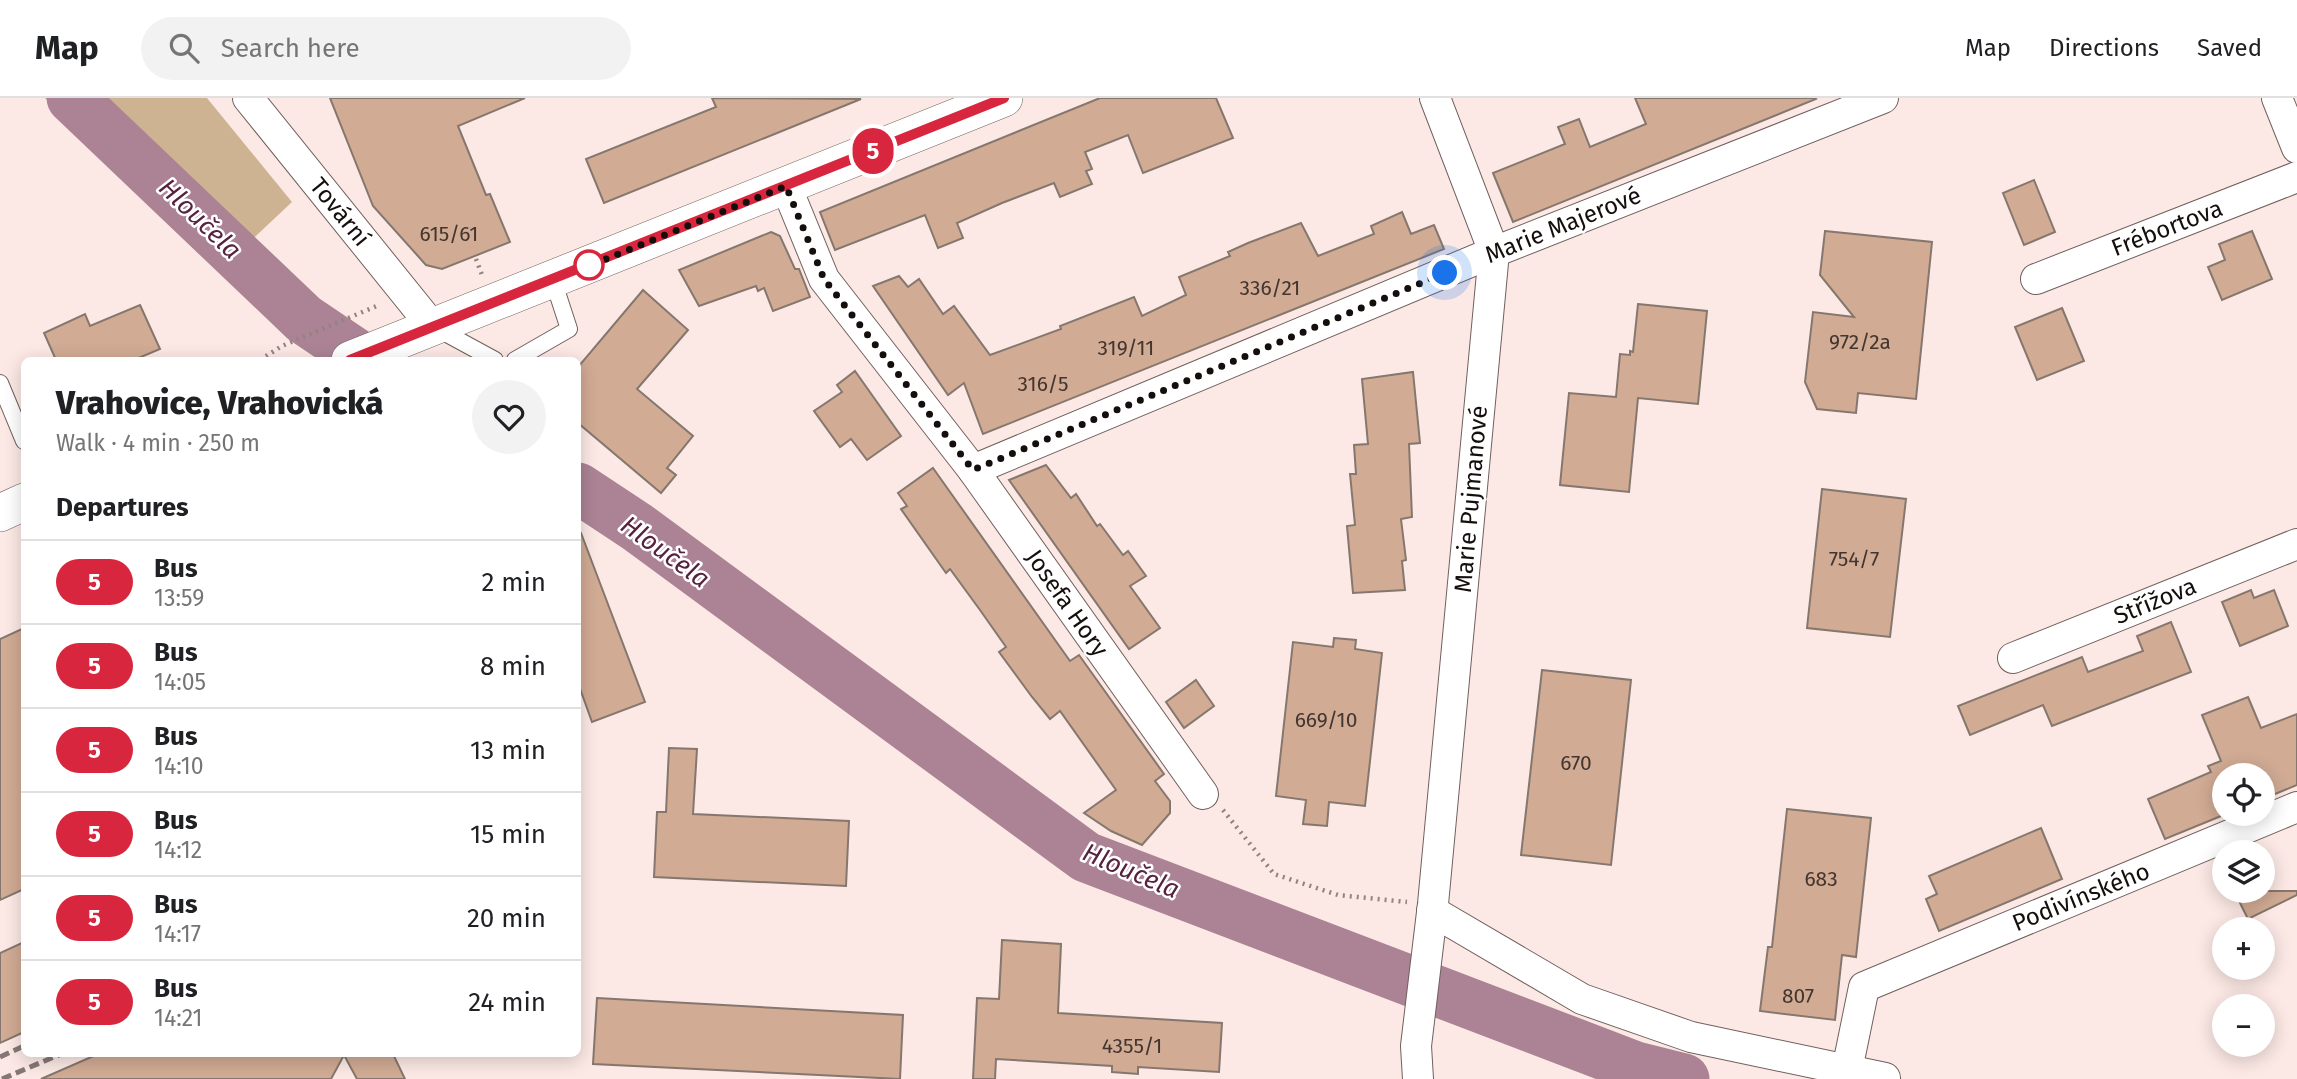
<!DOCTYPE html>
<html lang="en">
<head>
<meta charset="utf-8">
<style>
  body { margin:0; font-family:"Fira Sans",sans-serif; background:#f2f2f2; color:#202124; height:100vh; display:flex; flex-direction:column; font-size:26px; white-space:nowrap }
  * { box-sizing:border-box; margin:0 }
  p { font-size:23px; color:#757577 }
  .icon { flex:none; width:38px; height:38px; fill:none; stroke:currentColor; stroke-width:2; stroke-linecap:round; stroke-linejoin:round }
  .map { position:relative; flex:1; overflow:hidden }
  .drawer { position:absolute; left:21px; top:259px; width:560px; height:700px; display:flex; flex-direction:column; background:#fff; border-radius:10px; box-shadow:0 4px 18px #0003 }
  .drawer>* { flex:none }
  .badge { padding:0 14px; border-radius:23px; font-size:24px; line-height:46px }
  .fabs { position:absolute; left:2212px; top:665px; display:grid; gap:14px }
  .fabs a { display:grid; place-items:center; width:63px; height:63px; border-radius:50%; background:#fff; box-shadow:0 4px 18px #0003; font-size:35px }
  .you { position:absolute; width:35px; height:35px; margin:-18px; border:5px solid #fff; border-radius:50%; background:#1a73e8; box-shadow:0 0 0 10px #1a73e833 }
  .map>.badge { position:absolute; translate:-50% -50%; box-shadow:0 0 0 4px #fff }
  h2 { padding:0 35px; font-size:26px; line-height:63px }
  .round { display:grid; place-items:center; flex:none; width:74px; height:74px; border-radius:37px; background:#f2f2f2 }
  .head { display:flex; align-items:center; justify-content:space-between; height:119px; padding:0 35px }
  h1 { font-size:33px; font-weight:800; line-height:52px }
  ul { padding:0; list-style:none }
  li { display:flex; align-items:center; gap:21px; height:84px; padding:0 35px; border-top:2px solid #e0e0e0 }
  li div { flex:1 }
  li b { display:block; font-size:26px }
  li em { font-style:normal }
  li .badge { min-width:77px; font-weight:700; text-align:center }
  header { display:flex; align-items:center; gap:42px; box-sizing:border-box; height:98px; padding:0 35px; background:#fff; border-bottom:2px solid #e0e0e0 }
  header strong { font-size:33px }
  nav { display:flex; gap:38px; margin-inline-start:auto; font-size:24px }
  .search { width:490px; height:63px; background:#f2f2f2; display:flex; align-items:center; gap:18px; box-sizing:border-box; padding:0 24px; border-radius:38px; color:#757577; font-size:26px }
  .map>svg:first-child { display:block }
</style>
</head>
<body>
<header>
<strong>Map</strong>
<div class="search"><svg class="icon" aria-label="search" viewBox="0 0 24 24"><circle cx="10" cy="10" r="6"/><path d="M15 15l6 6"/></svg>Search here</div>
<nav><a>Map</a><a>Directions</a><a>Saved</a></nav>
</header>
<div class="map">
<svg width="2297" height="981" viewBox="0 0 2297 981">
  <rect width="100%" height="100%" fill="#fce9e5"/>
  <polygon fill="#ceb392" points="45,0 207,0 292,104 225,167"/>
  <g fill="none" stroke-linecap="round" stroke-linejoin="round">
    <g stroke="#ab8395" stroke-width="51">
      <polyline points="72,0 304,221 365,262"/>
      <polyline points="578,390 637,429 1086,759 1636,969 1684,981"/>
    </g>
  </g>
  <g fill="#d1ab94" stroke="#85776e" stroke-width="2">
    <polygon points="330,0 525,0 458,28 486,97 490,96 510,144 442,171 426,167 373,108"/>
    <polygon points="712,0 861,1 604,105 586,61 716,9"/>
    <polygon points="1100,0 1216,0 1233,40 1143,75 1128,37 1085,54 1092,71 1086,73 1092,86 1060,99 1054,85 1002,105 957,125 963,140 938,150 925,117 835,152 820,114"/>
    <polygon points="1635,0 1815,0 1816,1 1513,124 1493,75 1565,46 1558,29 1579,21 1590,49 1646,26"/>
    <polygon points="2034,82 2055,134 2024,147 2003,95"/>
    <polygon points="1402,114 1411,136 1434,127 1444,151 983,336 964,285 948,297 873,188 899,178 908,189 919,181 943,216 954,208 990,257 1061,231 1060,228 1134,199 1142,218 1186,197 1179,179 1230,158 1228,154 1248,145 1301,125 1318,158 1374,136 1371,128"/>
    <polygon points="1825,133 1932,144 1916,301 1858,295 1856,315 1817,311 1805,284 1813,214 1854,219 1820,177"/>
    <polygon points="2252,133 2272,181 2222,202 2208,169 2225,162 2219,146"/>
    <polygon points="771,134 780,138 795,171 799,171 810,199 773,213 764,190 758,193 756,188 699,208 679,172"/>
    <polygon points="643,192 688,232 637,291 693,338 667,370 676,377 661,395 578,325 578,269"/>
    <polygon points="1638,206 1707,213 1698,306 1638,300 1629,394 1560,387 1569,295 1616,299 1620,256 1630,257 1630,253 1633,254"/>
    <polygon points="140,207 160,251 134,262 56,262 44,235 85,216 90,228"/>
    <polygon points="2062,210 2084,263 2037,282 2015,229"/>
    <polygon points="855,273 901,338 867,362 851,341 840,349 814,313 842,294 837,287"/>
    <polygon points="1413,274 1420,345 1409,346 1412,419 1401,421 1406,462 1402,463 1405,492 1353,495 1347,428 1355,427 1350,376 1356,376 1354,347 1368,346 1362,281"/>
    <polygon points="1046,367 1071,400 1076,396 1097,428 1100,426 1123,457 1128,453 1146,478 1130,488 1160,530 1129,551 1009,382"/>
    <polygon points="933,370 1070,563 1079,557 1164,676 1155,683 1170,703 1170,715 1142,747 1111,733 1084,715 1116,692 1060,613 1050,621 1032,599 999,554 1006,549 980,512 950,471 946,475 901,411 907,408 898,395"/>
    <polygon points="1822,391 1906,401 1890,539 1807,530"/>
    <polygon points="581,435 645,604 592,624 578,585 578,436"/>
    <polygon points="2251,492 2254,500 2274,492 2288,528 2240,548 2222,504"/>
    <polygon points="2171,524 2191,574 2052,628 2043,607 1970,637 1958,608 2082,559 2088,574 2143,553 2137,538"/>
    <polygon points="24,530 24,791 0,802 0,541"/>
    <polygon points="1334,540 1356,542 1355,551 1382,555 1365,708 1329,704 1327,728 1303,726 1306,702 1276,698 1293,544 1333,549"/>
    <polygon points="1542,572 1631,582 1611,767 1521,757"/>
    <polygon points="1196,582 1214,608 1184,630 1166,604"/>
    <polygon points="2248,599 2261,630 2297,616 2297,687 2263,701 2263,677 2224,677 2226,716 2165,741 2148,701 2211,674 2208,668 2221,663 2202,617"/>
    <polygon points="669,650 697,651 693,716 849,723 846,788 654,779 657,714 666,714"/>
    <polygon points="1787,711 1871,720 1856,859 1842,857 1835,922 1760,913 1768,849 1772,849"/>
    <polygon points="2041,730 2062,781 1939,833 1926,801 1937,796 1929,778"/>
    <polygon points="2234,793 2297,793 2297,797 2248,821"/>
    <polygon points="1002,842 1061,846 1058,915 1222,925 1219,974 1138,969 1138,976 1112,974 1112,968 996,961 995,981 973,981 977,900 999,901"/>
    <polygon points="24,844 24,934 0,945 0,855"/>
    <polygon points="597,900 903,917 900,981 593,966"/>
    <polygon points="98,956 393,956 405,981 357,981 344,957 331,981 41,981"/>
  </g>
  <g fill="none" stroke-linecap="round" stroke-linejoin="round">
    <g stroke="#70605d" stroke-width="18">
      <g id="service">
        <polyline points="436,230 495,262"/>
        <polyline points="515,262 569,231 553,182"/>
        <polyline points="0,285 24,343"/>
      </g>
    </g>
    <g stroke="#70605d" stroke-width="32">
      <g id="minor">
        <polyline points="248,0 432,228"/>
        <polyline points="2277,0 2297,50"/>
        <polyline points="786,88 824,181 973,372 1203,696"/>
        <polyline points="2036,181 2297,79"/>
        <polyline points="973,372 1494,154 1883,0"/>
        <polyline points="2013,560 2297,446"/>
        <polyline points="1432,813 1582,901 1691,939 1885,980"/>
        <polyline points="1847,972 1864,889 2297,709"/>
        <polyline points="1418,981 1416,948 1433,806 1494,154 1435,0"/>
      </g>
    </g>
    <g stroke="#70605d" stroke-width="38">
      <g id="tertiary">
        <polyline points="350,262 1004,0"/>
        <polyline points="0,415 24,404"/>
      </g>
    </g>
    <g stroke="#908380" stroke-width="4.5" stroke-dasharray="2 5" stroke-linecap="butt">
      <polyline points="476,161 482,177"/>
      <polyline points="260,262 282,248 379,207"/>
      <polyline points="1223,712 1274,776 1338,797 1407,804"/>
    </g>
    <use href="#service" stroke="#fff" stroke-width="16"/>
    <use href="#minor" stroke="#fff" stroke-width="30"/>
    <use href="#tertiary" stroke="#fff" stroke-width="37"/>
    <g stroke="#847876" stroke-width="5" stroke-dasharray="10 5" stroke-linecap="butt">
      <polyline points="0,959 24,948"/>
      <polyline points="2,981 61,956"/>
    </g>
  </g>
  <g fill="none" stroke-linecap="round" stroke-linejoin="round">
    <g stroke="#fff" stroke-width="16">
      <polyline id="line" points="350,262 1004,0"/>
    </g>
    <use href="#line" stroke="#d7263d" stroke-width="10"/>
    <polyline stroke="#140e0d" stroke-width="7" stroke-dasharray="0 12.6" points="589,167 586,169 786,88 824,181 973,372 1445,175"/>
  </g>
  <circle fill="#fff" stroke="#d7263d" stroke-width="3.5" cx="589" cy="167" r="14"/>
  <g text-anchor="middle" dominant-baseline="central" stroke-width="5" stroke-linejoin="round" paint-order="stroke">
    <g font-size="21" fill="#43352f">
      <text x="449" y="136">615/61</text>
      <text x="1270" y="190">336/21</text>
      <text x="1860" y="244">972/2a</text>
      <text x="1126" y="250">319/11</text>
      <text x="1043" y="286">316/5</text>
      <text x="1854" y="461">754/7</text>
      <text x="1326" y="622">669/10</text>
      <text x="1576" y="665">670</text>
      <text x="1821" y="781">683</text>
      <text x="1798" y="898">807</text>
      <text x="1132" y="948">4355/1</text>
    </g>
    <g font-size="24" fill="#140e0d" stroke="#fff">
      <text transform="translate(340 114) rotate(51)">Tovární</text>
      <text transform="translate(1563 127) rotate(-22)">Marie Majerové</text>
      <text transform="translate(2167 130) rotate(-21)">Frébortova</text>
      <text transform="translate(1471 401) rotate(-85)">Marie Pujmanové</text>
      <text transform="translate(2155 503) rotate(-22)">Střížova</text>
      <text transform="translate(1067 505) rotate(55)">Josefa Hory</text>
      <text transform="translate(2081 799) rotate(-22)">Podivínského</text>
    </g>
    <g font-size="26" font-style="italic" fill="#56223d" stroke="#fff">
      <text transform="translate(200 121) rotate(44)">Hloučela</text>
      <text transform="translate(665 454) rotate(36)">Hloučela</text>
      <text transform="translate(1131 773) rotate(23)">Hloučela</text>
    </g>
  </g>
</svg>
<div class="fabs">
<a><svg class="icon" aria-label="locate" viewBox="0 0 24 24"><circle cx="12" cy="12" r="6"/><path d="M12 2v4M12 18v4M2 12h4M18 12h4"/></svg></a>
<a><svg class="icon" aria-label="layers" viewBox="0 0 24 24"><path d="M12 4l9 5-9 5-9-5zM3 14l9 5 9-5"/></svg></a>
<a>+</a>
<a>−</a>
</div>
<div class="you" style="left:1445px;top:175px"></div>
<b class="badge" style="left:873px;top:53px;background:#d7263d;color:#fff">5</b>
<section class="drawer">
<div class="head"><div><h1>Vrahovice, Vrahovická</h1><p>Walk · 4 min · 250 m</p></div><a class="round"><svg class="icon" aria-label="heart" viewBox="0 0 24 24"><path d="M12 20l-8-8c-3-5 5-10 8-4 3-6 11-1 8 4z"/></svg></a></div>
<h2>Departures</h2>
<ul>
<li><span class="badge" style="background:#d7263d;color:#fff">5</span><div><b>Bus</b><p>13:59</p></div><em>2 min</em></li>
<li><span class="badge" style="background:#d7263d;color:#fff">5</span><div><b>Bus</b><p>14:05</p></div><em>8 min</em></li>
<li><span class="badge" style="background:#d7263d;color:#fff">5</span><div><b>Bus</b><p>14:10</p></div><em>13 min</em></li>
<li><span class="badge" style="background:#d7263d;color:#fff">5</span><div><b>Bus</b><p>14:12</p></div><em>15 min</em></li>
<li><span class="badge" style="background:#d7263d;color:#fff">5</span><div><b>Bus</b><p>14:17</p></div><em>20 min</em></li>
<li><span class="badge" style="background:#d7263d;color:#fff">5</span><div><b>Bus</b><p>14:21</p></div><em>24 min</em></li>
</ul>
</section>
</div>
</body>
</html>
